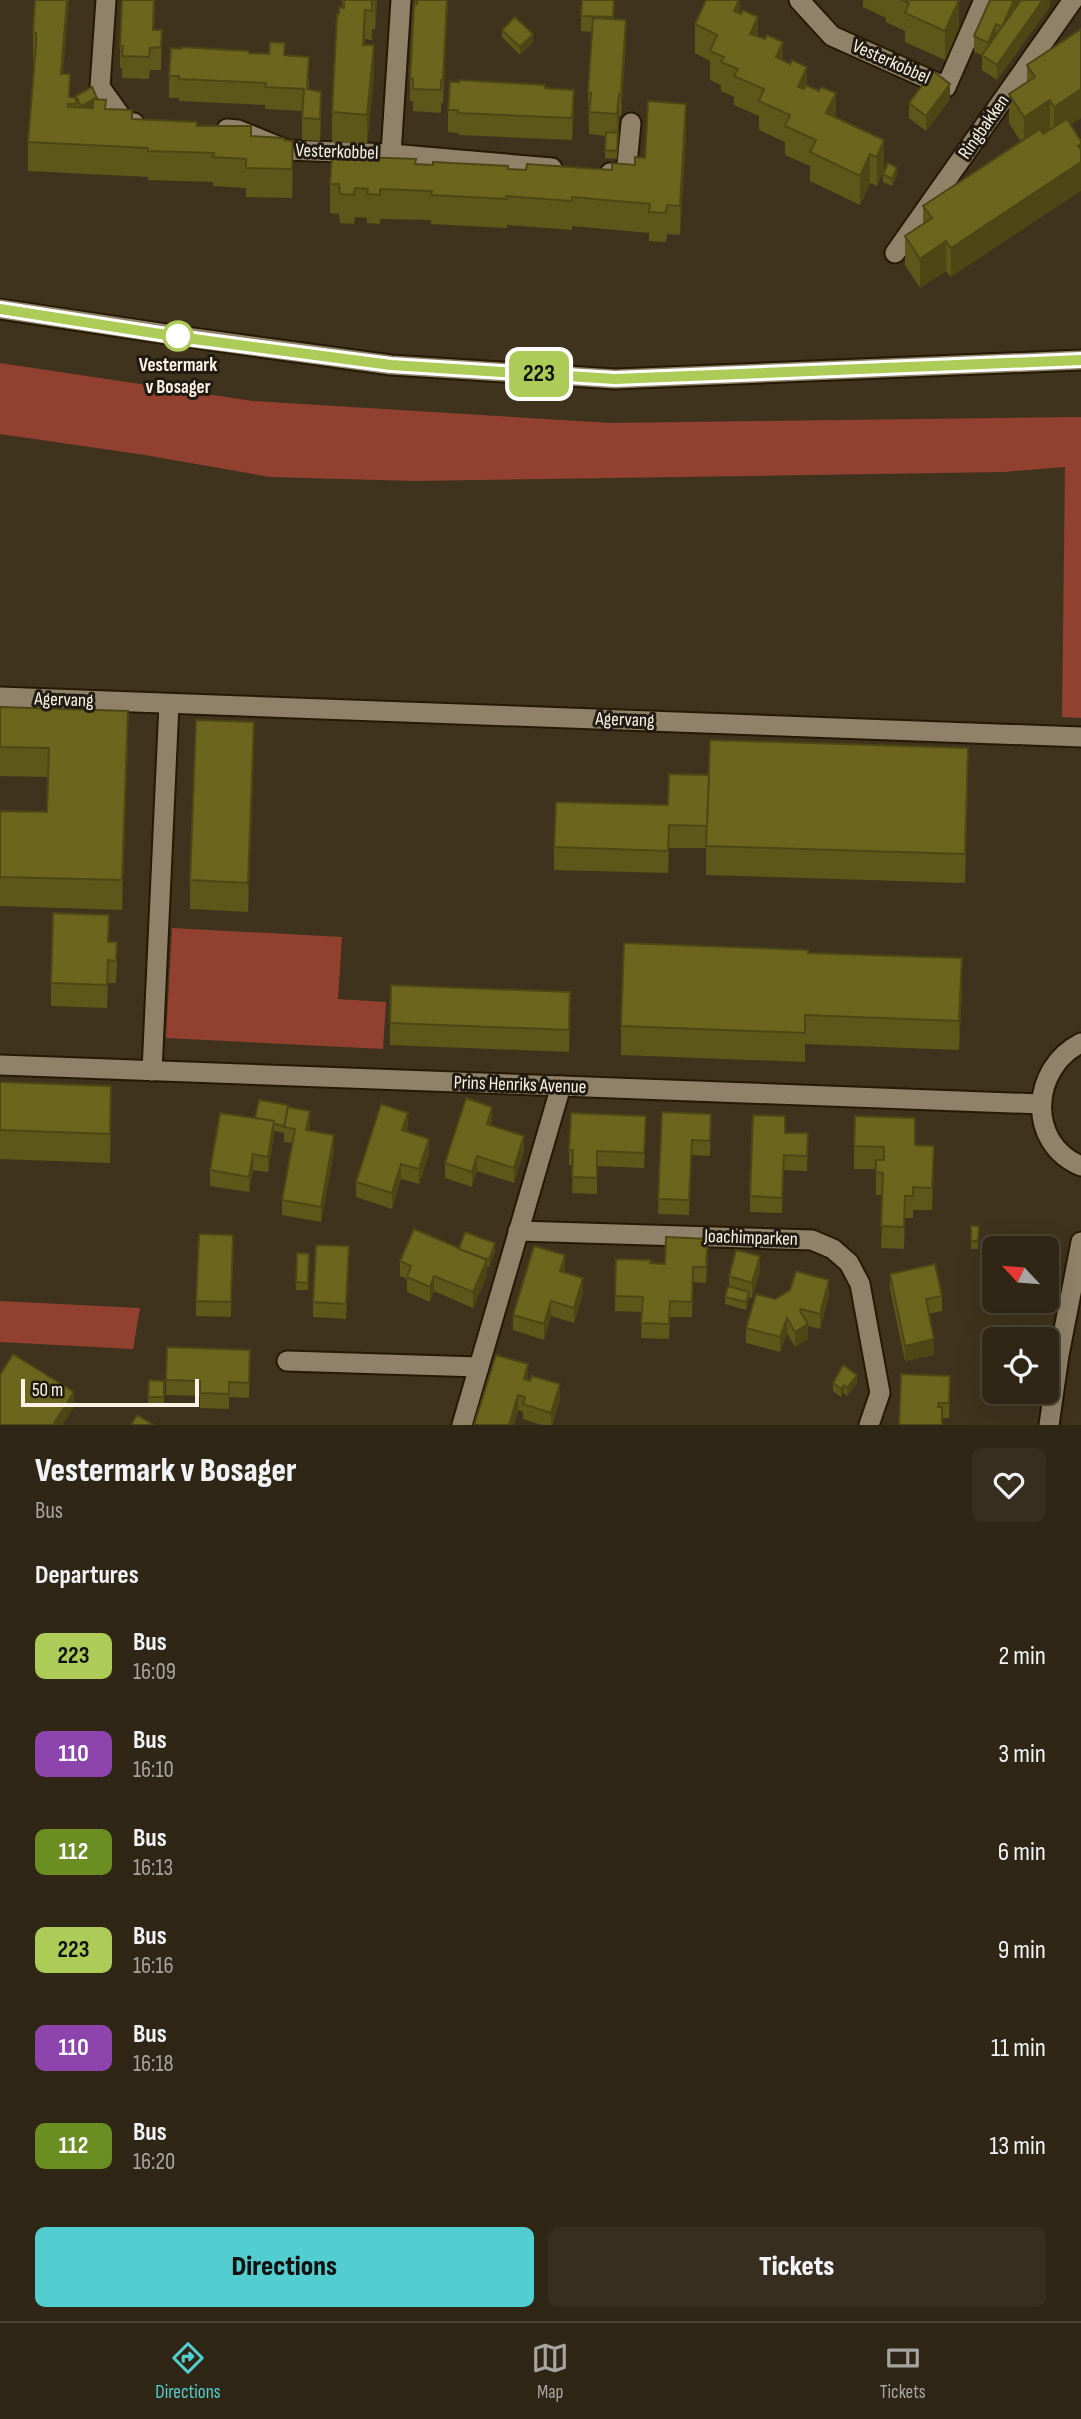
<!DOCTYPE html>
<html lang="en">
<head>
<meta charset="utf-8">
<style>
  body { margin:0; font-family:"Sofia Sans Condensed",sans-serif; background:#372e1f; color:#f1f3f6; height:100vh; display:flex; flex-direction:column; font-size:26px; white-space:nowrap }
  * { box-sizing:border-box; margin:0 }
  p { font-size:23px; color:#a7a5a1 }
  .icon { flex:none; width:38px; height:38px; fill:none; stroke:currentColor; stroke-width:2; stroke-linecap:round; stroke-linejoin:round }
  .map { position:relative; height:1425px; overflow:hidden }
  .sheet { display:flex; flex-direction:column; background:#2f2616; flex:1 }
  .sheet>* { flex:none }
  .badge { padding:0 14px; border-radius:10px; font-size:24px; line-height:46px }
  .needle { width:46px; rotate:296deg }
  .buttons { position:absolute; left:982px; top:1236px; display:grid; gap:14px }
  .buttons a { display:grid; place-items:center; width:77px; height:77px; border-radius:10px; background:#2f2616; box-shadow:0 7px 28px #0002,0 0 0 2px #4a4335; font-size:35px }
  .scale { position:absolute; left:21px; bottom:18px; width:178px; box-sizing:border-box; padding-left:7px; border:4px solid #faf2e5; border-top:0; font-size:19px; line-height:24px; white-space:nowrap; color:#faf2e5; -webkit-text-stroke:5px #211b12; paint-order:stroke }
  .map>.badge { position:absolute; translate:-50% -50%; box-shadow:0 0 0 4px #fff }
  h2 { padding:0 35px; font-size:26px; line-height:63px }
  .round { display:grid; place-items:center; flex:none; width:74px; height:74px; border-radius:10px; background:#372e1f }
  .headline { display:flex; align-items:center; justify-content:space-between; height:119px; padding:0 35px }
  h1 { font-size:33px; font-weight:800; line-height:52px }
  .primary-button { display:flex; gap:14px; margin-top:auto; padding:14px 35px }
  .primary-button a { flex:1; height:80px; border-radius:10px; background:#52cdd0; color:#111; font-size:28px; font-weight:800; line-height:80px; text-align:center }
  .primary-button a+a { background:#372e1f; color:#f1f3f6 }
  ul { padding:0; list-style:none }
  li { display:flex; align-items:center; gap:21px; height:98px; padding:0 35px }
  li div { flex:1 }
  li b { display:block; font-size:26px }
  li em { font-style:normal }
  li .badge { min-width:77px; font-weight:700; text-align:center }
  .dock { display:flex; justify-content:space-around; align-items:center; height:98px; border-top:2px solid #4a4335; background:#2f2616; font-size:19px; color:#a7a5a1 }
  .dock a { display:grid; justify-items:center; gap:4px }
  .dock .active { color:#52cdd0 }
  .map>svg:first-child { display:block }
</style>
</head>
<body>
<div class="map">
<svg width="1081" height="1425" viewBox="0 0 1081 1425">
  <rect width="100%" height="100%" fill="#3f331d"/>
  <g fill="#924131">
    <polygon points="0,363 253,401 611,423 1081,417 1081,718 1062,717 1065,467 1004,472 414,481 270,477 145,455 0,434"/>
    <polygon points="172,928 342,937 338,999 386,1002 383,1049 166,1038"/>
    <polygon points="0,1301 140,1308 133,1349 0,1342"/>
  </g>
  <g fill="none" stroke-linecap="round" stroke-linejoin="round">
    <g stroke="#261a05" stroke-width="23">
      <g id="minor">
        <polyline points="106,0 100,87 125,122 134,123"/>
        <polyline points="799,0 832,36 946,87 984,0"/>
        <polyline points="227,129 238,130 287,150 391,154 552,168"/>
        <polyline points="391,154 401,0"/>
        <polyline points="610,173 626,174 631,123"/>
        <polyline points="895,253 1073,0"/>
        <polyline points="0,697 1081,737"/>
        <polyline points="0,1065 1041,1104"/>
        <polyline points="152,1071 169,704"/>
        <polyline points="518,1231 812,1240 833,1249 849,1263 860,1284 880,1393 869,1425"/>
        <polyline points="287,1361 479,1367"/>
        <polyline points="462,1425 561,1086"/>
      </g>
    </g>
    <g stroke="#261a05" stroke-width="23">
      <g id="tertiary">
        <polyline points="0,309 186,337 391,365 615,379 1081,360"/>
        <path d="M1081,1043C1031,1068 1026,1143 1081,1166"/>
        <polyline points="1049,1425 1059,1355 1081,1242"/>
      </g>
    </g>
    <use href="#minor" stroke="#908169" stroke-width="19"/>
    <use href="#tertiary" stroke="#908169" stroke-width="19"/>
  </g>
  <g fill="#5d571a">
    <polygon points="35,0 63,74 70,97 76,98 76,96 97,99 106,109 132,119 197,126 251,136 284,140 293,170 292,198 246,197 246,188 213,186 213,182 148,180 148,177 28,171 28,142 34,62 33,62 33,33"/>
    <polygon points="122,0 155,0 154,30 162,30 161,70 150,70 149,79 122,78 122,68 120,68 120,46"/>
    <polygon points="342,0 377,0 375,30 372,29 372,40 365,39 365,45 374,74 367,144 332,142 332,112 339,14 342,8"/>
    <polygon points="415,0 448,0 443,103 441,103 441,113 413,111 413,101 410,101 410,79"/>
    <polygon points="615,0 614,19 626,42 621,116 619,116 617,159 605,158 606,136 589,134 588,92 592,32 581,31 581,16"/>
    <polygon points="740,0 740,14 758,37 807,86 836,118 884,140 884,169 877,186 870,183 860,205 810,181 810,166 785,155 785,142 759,130 759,116 734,105 734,97 721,91 721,85 710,80 710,61 695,53 695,24"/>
    <polygon points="863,0 959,0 959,28 945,60 905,42 905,31 886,22 886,18 863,7"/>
    <polygon points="990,0 1020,0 1018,5 1050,0 1050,6 997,80 982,70 982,55 974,52 974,36"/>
    <polygon points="502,30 533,42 520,55 502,37"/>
    <polygon points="249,53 285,55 309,79 309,90 321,114 320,141 302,140 302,111 265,109 265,105 179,101 179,98 169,98 169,76"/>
    <polygon points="1027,65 1071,125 951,277 946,271 920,288 905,265 905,236 923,224 923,206 1021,142 1009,123 1009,94 1027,82"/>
    <polygon points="545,88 574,113 572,140 458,135 458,133 448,132 448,110"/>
    <polygon points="950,99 926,131 909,118 909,103"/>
    <polygon points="686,133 680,235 667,234 666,242 649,241 649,233 572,226 572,230 507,225 507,228 431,224 431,220 380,219 380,224 367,223 367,218 355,217 354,224 340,223 339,214 330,213 330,184 416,164 526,170 612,170 635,165"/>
    <polygon points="883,174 897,175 892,186 883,182"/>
    <polygon points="0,707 128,740 122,910 0,906 0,811 47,812 48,777 0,776"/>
    <polygon points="254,751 248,912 190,909 190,880"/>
    <polygon points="709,775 968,777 965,883 706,875 706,848 669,848 668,873 554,870 554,847 668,805"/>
    <polygon points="109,942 117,942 117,964 116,983 108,983 107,1008 51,1006 51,983"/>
    <polygon points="808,953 962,987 959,1050 805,1044 805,1062 621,1055 621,1026"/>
    <polygon points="570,1014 569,1052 390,1045 390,1023"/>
    <polygon points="0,1082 111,1115 110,1163 0,1159"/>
    <polygon points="288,1107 310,1126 309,1131 334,1151 321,1222 282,1215 282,1200 293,1143 284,1142 284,1133 274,1131 268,1172 253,1170 249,1192 210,1186 210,1170 255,1118"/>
    <polygon points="662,1112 711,1129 710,1156 692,1155 689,1215 658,1214"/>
    <polygon points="492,1122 491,1125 524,1151 514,1183 477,1171 472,1187 445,1178 445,1163"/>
    <polygon points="408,1128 406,1132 429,1154 419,1184 401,1179 392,1209 356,1197 356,1182"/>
    <polygon points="646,1131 644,1168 597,1166 597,1194 572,1193 573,1165 569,1165 569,1150"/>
    <polygon points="785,1133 808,1133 807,1171 784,1170 782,1213 750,1212 750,1196"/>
    <polygon points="915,1145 934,1168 932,1210 913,1210 913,1218 905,1218 904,1249 881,1248 883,1195 876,1195 876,1169 854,1169 854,1146"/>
    <polygon points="971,1226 979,1226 978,1249 971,1249"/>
    <polygon points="233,1235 231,1317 196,1316 196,1301"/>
    <polygon points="459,1249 495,1251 489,1267 487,1266 487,1275 473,1308 434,1291 430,1302 407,1292 407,1279 400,1276 400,1261"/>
    <polygon points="297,1253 309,1254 308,1290 296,1290"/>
    <polygon points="708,1254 706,1283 693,1282 692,1317 670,1317 669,1339 641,1338 642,1312 615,1311 615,1296 651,1263 665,1264"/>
    <polygon points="349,1261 346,1319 313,1317 313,1302"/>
    <polygon points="565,1270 564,1272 583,1293 574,1323 551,1316 544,1340 513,1330 513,1315"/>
    <polygon points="760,1271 752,1298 749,1297 746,1310 725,1304 725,1297 729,1286 729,1276"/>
    <polygon points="890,1274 942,1296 942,1311 929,1314 934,1355 905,1361 890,1289"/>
    <polygon points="829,1295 820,1329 808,1326 808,1339 795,1347 787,1333 780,1352 746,1343 746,1328 775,1299"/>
    <polygon points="167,1347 250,1365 249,1398 229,1397 229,1409 200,1408 200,1396 166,1395"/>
    <polygon points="149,1380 164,1381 164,1405 148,1404"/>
    <polygon points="528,1380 560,1400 552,1425 542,1425 523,1419 523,1412 518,1410 514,1425 474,1425"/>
    <polygon points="833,1383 857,1383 847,1396 844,1393 841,1397 833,1391"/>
    <polygon points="950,1391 949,1418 942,1418 942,1425 899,1425"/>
  </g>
  <g fill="#4c4715">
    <polygon points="67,0 69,0 61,103 61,74"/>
    <polygon points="375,0 377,0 375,30"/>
    <polygon points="447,0 448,0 443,103 443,80"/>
    <polygon points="739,0 740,0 740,27 734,11"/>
    <polygon points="959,0 959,28 945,60 945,31"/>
    <polygon points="1014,0 1020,0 1002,42 1002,27"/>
    <polygon points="1043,0 1050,0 1050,6 997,80 997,65"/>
    <polygon points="365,10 365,39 363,74 363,45"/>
    <polygon points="758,17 758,46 750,34"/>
    <polygon points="626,20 626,42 621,116 621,94"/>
    <polygon points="996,24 996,39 988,58 988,43"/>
    <polygon points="533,34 533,42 520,55 520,47"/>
    <polygon points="783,42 783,71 776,57"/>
    <polygon points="374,45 374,74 367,144 367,115"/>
    <polygon points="807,67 807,96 798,87"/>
    <polygon points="950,84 950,99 926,131 926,116"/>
    <polygon points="1081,89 1081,118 1054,136 1054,107"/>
    <polygon points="574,90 574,113 572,140 572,118"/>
    <polygon points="321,92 321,114 320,141 320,119"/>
    <polygon points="836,93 836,122 826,113"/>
    <polygon points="619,94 619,116 617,136 617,114"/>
    <polygon points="97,98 97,106 81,114 81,106"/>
    <polygon points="1050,100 1050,129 1024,146 1024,117"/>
    <polygon points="686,104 686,133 680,235 680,206"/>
    <polygon points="884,140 884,169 877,186 877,157"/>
    <polygon points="293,141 293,170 292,198 292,169"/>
    <polygon points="1081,144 1081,191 951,277 951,248"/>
    <polygon points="870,154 870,183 860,205 860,176"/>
    <polygon points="897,168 897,175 892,186 892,179"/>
    <polygon points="946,241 946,271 920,288 920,259"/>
    <polygon points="128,711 128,740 122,910 122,880"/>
    <polygon points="254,722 254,751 248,912 248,883"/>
    <polygon points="968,748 968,777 965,883 965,854"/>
    <polygon points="962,958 962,987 959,1050 959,1021"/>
    <polygon points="111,1086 111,1115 110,1163 110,1134"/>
    <polygon points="492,1107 492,1122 487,1139 487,1124"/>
    <polygon points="310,1111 310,1126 306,1145 306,1130"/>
    <polygon points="408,1113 408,1128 402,1145 402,1130"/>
    <polygon points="274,1121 274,1137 268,1172 268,1157"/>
    <polygon points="334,1135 334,1151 321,1222 321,1207"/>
    <polygon points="524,1136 524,1151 514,1183 514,1168"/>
    <polygon points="429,1139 429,1154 419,1184 419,1169"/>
    <polygon points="934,1146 934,1168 932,1210 932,1188"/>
    <polygon points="253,1154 253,1170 249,1192 249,1177"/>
    <polygon points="477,1156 477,1171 472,1187 472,1172"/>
    <polygon points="401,1164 401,1179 392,1209 392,1193"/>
    <polygon points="495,1243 495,1251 489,1267 489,1260"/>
    <polygon points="565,1255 565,1270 560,1286 560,1271"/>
    <polygon points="760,1256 760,1271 752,1298 752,1283"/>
    <polygon points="487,1260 487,1275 473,1308 473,1292"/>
    <polygon points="434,1276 434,1291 430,1302 430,1287"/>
    <polygon points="583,1278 583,1293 574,1323 574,1308"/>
    <polygon points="829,1280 829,1295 820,1329 820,1314"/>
    <polygon points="749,1292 749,1299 746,1310 746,1302"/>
    <polygon points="551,1301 551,1316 544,1340 544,1324"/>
    <polygon points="787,1318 787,1333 780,1352 780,1337"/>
    <polygon points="808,1324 808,1339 795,1347 795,1332"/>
    <polygon points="934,1339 934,1355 905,1361 905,1346"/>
    <polygon points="528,1364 528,1380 524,1394 524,1379"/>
    <polygon points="857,1375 857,1383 847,1396 847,1388"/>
    <polygon points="560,1384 560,1400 551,1425 551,1413"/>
    <polygon points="844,1385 844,1393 841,1397 841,1389"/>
    <polygon points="74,1392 74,1407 63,1425 53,1425"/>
    <polygon points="518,1395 518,1410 514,1425 509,1425"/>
  </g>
  <g fill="#6c651e" stroke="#4c4715" stroke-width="2">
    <polygon points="35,0 67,0 61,74 70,74 69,97 76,98 76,104 68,104 68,107 93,108 93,99 106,100 105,109 132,110 132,119 197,122 197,126 251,126 251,136 284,138 284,140 293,141 292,169 246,168 246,159 213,157 214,153 148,151 148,148 28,142 36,44 36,33 33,33"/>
    <polygon points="122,0 154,0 153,30 162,30 161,47 150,48 149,57 122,56 123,46 120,46"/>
    <polygon points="344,0 375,0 372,0 372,11 365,10 363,45 374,45 367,115 332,112 337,14 339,14 339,7 344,8"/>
    <polygon points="417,0 447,0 443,80 441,80 441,90 413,89 413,79 410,79 414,4 417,4"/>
    <polygon points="582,0 614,0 613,17 581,16"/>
    <polygon points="706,0 739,0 734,11 741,14 743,10 758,17 750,34 765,39 767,35 783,42 776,57 790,64 792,60 807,67 798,87 804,89 806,85 819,91 821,87 836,93 826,113 884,140 877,157 870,154 860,176 810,152 816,140 785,126 790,115 759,101 764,89 734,76 738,69 721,62 724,57 710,51 717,35 695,24"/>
    <polygon points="901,0 959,0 945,31 905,13 909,3"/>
    <polygon points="990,0 1014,0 1002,27 996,24 988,43 974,36"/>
    <polygon points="1021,0 1043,0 997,65 982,55"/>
    <polygon points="515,17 533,34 520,47 502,30"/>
    <polygon points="593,18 626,20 621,94 619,94 617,114 589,112 591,93 588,92"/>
    <polygon points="1081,29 1081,89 1054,107 1050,100 1024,117 1009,94 1035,77 1027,65"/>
    <polygon points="270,42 285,43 284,55 309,57 307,89 321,92 320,119 302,118 304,89 265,87 266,83 179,79 179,76 169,76 171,48 181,49 181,47 249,51 249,53 269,54"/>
    <polygon points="933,71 950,84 926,116 909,103"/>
    <polygon points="459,80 545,85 545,88 574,90 572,118 458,113 458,110 448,110 450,82 459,82"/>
    <polygon points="92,87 97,98 93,99 93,100 81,106 76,96"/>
    <polygon points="648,101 686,104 680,206 667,205 666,213 649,212 650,204 572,197 572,201 506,196 507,199 431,195 432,191 380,189 380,195 367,194 368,189 355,188 354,195 340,194 339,184 330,184 332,156 416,159 415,164 433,165 433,162 508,166 508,169 526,170 527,164 612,170 612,163 635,165 635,157 645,158"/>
    <polygon points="1067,119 1081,141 1081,144 1078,146 1081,149 1081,162 951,248 946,241 920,259 905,236 932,218 923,206 1040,129 1043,134"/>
    <polygon points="606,132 618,133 617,151 605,150"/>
    <polygon points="888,163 897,168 892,179 883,174"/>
    <polygon points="0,707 128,711 122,880 0,877 0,811 47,812 49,748 0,747"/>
    <polygon points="196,720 254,722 248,883 190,880"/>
    <polygon points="710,740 968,748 965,854 706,846"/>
    <polygon points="669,774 709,775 707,826 669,825 668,851 554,847 556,802 668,805"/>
    <polygon points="53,913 109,915 108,942 117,942 116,961 108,960 107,985 51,983"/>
    <polygon points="624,943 808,950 808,953 962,958 959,1021 805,1015 805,1033 621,1026"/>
    <polygon points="391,985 570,992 569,1030 390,1023"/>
    <polygon points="0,1082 111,1086 110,1134 0,1130"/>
    <polygon points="466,1098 492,1107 487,1124 524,1136 514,1168 477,1156 472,1172 445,1163"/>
    <polygon points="259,1100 288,1105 285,1126 274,1124 274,1121 255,1118"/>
    <polygon points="381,1104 408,1113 402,1130 429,1139 419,1169 401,1164 392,1193 356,1182"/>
    <polygon points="288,1107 310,1111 306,1130 334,1135 321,1207 282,1200 295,1129 284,1127"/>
    <polygon points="662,1112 711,1114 710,1141 692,1140 689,1200 658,1199"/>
    <polygon points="220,1113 274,1121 268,1157 253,1154 249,1177 210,1170"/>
    <polygon points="571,1113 646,1116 644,1153 597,1151 597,1178 572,1177 573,1150 569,1150"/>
    <polygon points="753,1115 785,1116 785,1133 808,1133 807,1156 784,1155 782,1198 750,1196"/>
    <polygon points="855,1116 915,1118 915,1145 934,1146 932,1188 913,1187 913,1196 905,1196 904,1227 881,1226 883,1173 876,1172 876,1160 884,1160 884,1147 854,1146"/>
    <polygon points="971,1226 979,1226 978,1241 971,1241"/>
    <polygon points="414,1229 487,1260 473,1292 434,1276 430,1287 407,1277 411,1266 400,1261"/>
    <polygon points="465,1232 495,1243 489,1260 459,1249"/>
    <polygon points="199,1234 233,1235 231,1302 196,1301"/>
    <polygon points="666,1237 708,1239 706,1267 693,1267 692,1302 670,1301 669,1324 641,1323 643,1297 615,1296 616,1259 651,1260 650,1263 665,1264"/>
    <polygon points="316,1245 349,1246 346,1304 313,1302"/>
    <polygon points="534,1246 565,1255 560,1271 583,1278 574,1308 551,1301 544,1324 513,1315"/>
    <polygon points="736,1250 760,1256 752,1283 729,1276"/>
    <polygon points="297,1253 309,1254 308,1283 296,1282"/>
    <polygon points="935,1264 942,1296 926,1299 934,1339 905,1346 890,1274"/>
    <polygon points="796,1271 829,1280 820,1314 801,1309 800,1311 808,1324 795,1332 787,1318 780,1337 746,1328 756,1294 775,1299 790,1290"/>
    <polygon points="728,1286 749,1292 746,1302 725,1297"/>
    <polygon points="167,1347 250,1350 249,1383 229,1382 229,1394 200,1393 200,1381 166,1380"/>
    <polygon points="13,1354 74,1392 53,1425 0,1425 0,1375"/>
    <polygon points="496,1355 528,1364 524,1379 530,1381 532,1376 560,1384 551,1413 523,1404 525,1397 518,1395 509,1425 474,1425"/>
    <polygon points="843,1365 857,1375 847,1388 844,1385 841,1389 833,1383"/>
    <polygon points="901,1374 950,1376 949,1403 939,1403 938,1407 942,1407 942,1425 899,1425"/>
    <polygon points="149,1380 164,1381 164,1397 148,1397"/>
    <polygon points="137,1415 154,1425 131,1425"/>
  </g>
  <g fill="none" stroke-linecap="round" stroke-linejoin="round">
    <g stroke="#fff" stroke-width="16">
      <polyline id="line" points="0,309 186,338 391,365 615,379 1081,360"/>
    </g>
    <use href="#line" stroke="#adcb57" stroke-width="10"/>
  </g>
  <circle fill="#fff" stroke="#adcb57" stroke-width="3.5" cx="178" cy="336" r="14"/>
  <g text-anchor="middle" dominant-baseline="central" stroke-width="6" stroke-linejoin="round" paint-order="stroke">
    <g font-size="19" fill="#faf2e5" stroke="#211b12">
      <text transform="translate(891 62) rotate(24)">Vesterkobbel</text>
      <text transform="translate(984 127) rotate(-55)">Ringbakken</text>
      <text transform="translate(337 152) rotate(2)">Vesterkobbel</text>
      <text transform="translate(64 700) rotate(2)">Agervang</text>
      <text transform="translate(625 720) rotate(2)">Agervang</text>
      <text transform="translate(520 1085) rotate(2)">Prins Henriks Avenue</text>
      <text transform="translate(751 1238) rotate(2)">Joachimparken</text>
    </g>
    <g font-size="19" font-weight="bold" fill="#faf2e5" stroke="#211b12">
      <text x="178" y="365">Vestermark<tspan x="178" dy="22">v Bosager</tspan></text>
    </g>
  </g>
</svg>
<div class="buttons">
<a><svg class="needle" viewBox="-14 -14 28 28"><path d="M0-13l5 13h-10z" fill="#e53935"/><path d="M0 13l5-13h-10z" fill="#a7a5a1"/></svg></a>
<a><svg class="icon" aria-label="locate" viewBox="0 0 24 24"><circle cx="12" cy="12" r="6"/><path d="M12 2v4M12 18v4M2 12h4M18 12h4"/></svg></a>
</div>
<div class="scale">50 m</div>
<b class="badge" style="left:539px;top:374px;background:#adcb57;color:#111">223</b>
</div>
<section class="sheet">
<div class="headline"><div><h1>Vestermark v Bosager</h1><p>Bus</p></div><a class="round"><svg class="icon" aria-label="heart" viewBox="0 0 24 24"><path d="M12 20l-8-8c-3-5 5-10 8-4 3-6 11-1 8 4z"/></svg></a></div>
<h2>Departures</h2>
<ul>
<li><span class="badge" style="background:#adcb57;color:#111">223</span><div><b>Bus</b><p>16:09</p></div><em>2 min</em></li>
<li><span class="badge" style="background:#8e44ad;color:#fff">110</span><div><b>Bus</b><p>16:10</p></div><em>3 min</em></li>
<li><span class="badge" style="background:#6b8e23;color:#fff">112</span><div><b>Bus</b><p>16:13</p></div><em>6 min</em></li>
<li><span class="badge" style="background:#adcb57;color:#111">223</span><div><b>Bus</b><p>16:16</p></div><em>9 min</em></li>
<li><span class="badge" style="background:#8e44ad;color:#fff">110</span><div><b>Bus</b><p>16:18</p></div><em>11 min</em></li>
<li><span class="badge" style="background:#6b8e23;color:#fff">112</span><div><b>Bus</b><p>16:20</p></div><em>13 min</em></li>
</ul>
<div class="primary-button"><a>Directions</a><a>Tickets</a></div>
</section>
<nav class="dock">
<a class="active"><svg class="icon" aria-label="directions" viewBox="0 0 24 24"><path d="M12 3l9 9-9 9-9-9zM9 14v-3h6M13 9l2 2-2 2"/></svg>Directions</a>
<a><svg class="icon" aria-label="map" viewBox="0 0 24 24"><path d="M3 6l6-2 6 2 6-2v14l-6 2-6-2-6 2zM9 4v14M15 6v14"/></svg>Map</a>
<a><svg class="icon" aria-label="tickets" viewBox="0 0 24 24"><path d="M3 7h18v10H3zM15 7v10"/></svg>Tickets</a>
</nav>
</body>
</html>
